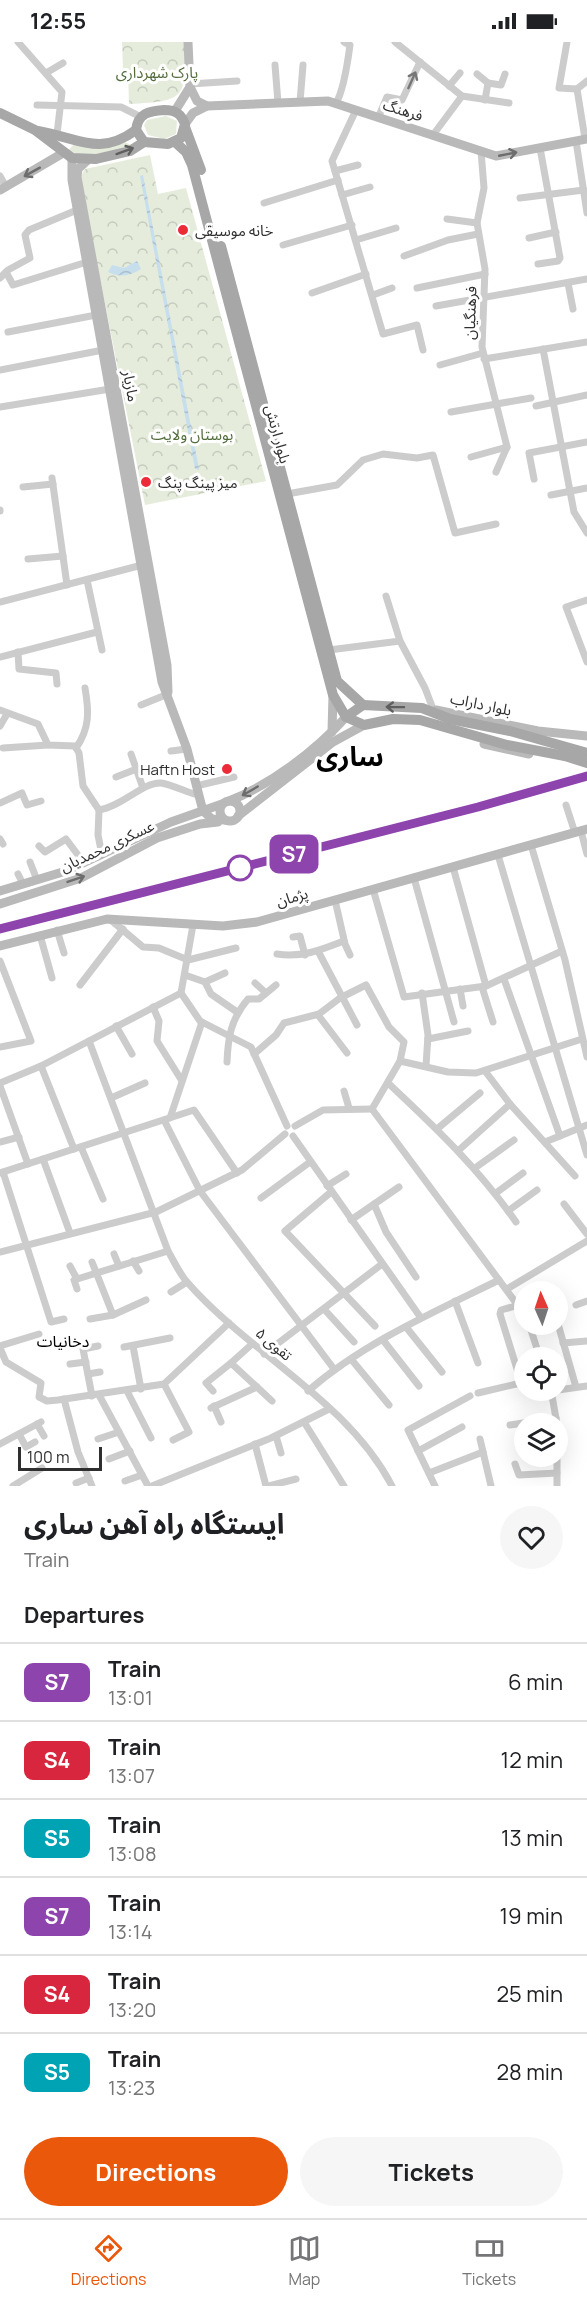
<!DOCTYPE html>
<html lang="en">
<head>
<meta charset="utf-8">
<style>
  body { margin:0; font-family:Manrope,"Noto Sans Arabic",sans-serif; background:#f6f6f6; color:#202124; height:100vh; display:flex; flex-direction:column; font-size:22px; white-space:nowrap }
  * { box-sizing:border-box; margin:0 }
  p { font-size:20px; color:#757577 }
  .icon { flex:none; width:33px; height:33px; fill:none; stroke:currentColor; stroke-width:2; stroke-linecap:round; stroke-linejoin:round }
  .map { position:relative; height:1444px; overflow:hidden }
  .panel { display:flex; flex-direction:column; background:#fff; flex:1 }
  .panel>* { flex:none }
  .badge { padding:0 12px; border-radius:9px; font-size:21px; line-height:39px }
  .needle { width:39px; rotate:357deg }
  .buttons { position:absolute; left:514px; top:1239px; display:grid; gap:12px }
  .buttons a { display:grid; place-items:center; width:54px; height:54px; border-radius:50%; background:#fff; box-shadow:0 6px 24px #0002; font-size:30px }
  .scale { position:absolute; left:18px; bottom:15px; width:84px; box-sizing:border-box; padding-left:6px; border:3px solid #2f2f2f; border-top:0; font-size:16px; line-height:21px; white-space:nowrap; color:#2f2f2f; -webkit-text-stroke:4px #fff; paint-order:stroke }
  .map>.badge { position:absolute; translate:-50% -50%; box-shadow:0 0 0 3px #fff }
  h2 { padding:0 24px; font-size:22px; line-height:54px }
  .round { display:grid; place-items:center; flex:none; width:63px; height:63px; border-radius:32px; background:#f6f6f6 }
  .overview { display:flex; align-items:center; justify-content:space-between; height:102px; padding:0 24px }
  h1 { font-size:28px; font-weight:700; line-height:45px }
  .action { display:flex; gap:12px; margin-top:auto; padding:12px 24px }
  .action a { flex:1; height:69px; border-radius:36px; background:#ea580c; color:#fff; font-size:24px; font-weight:700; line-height:69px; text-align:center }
  .action a+a { background:#f6f6f6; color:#202124 }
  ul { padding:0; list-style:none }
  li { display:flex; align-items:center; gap:18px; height:78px; padding:0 24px; border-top:2px solid #e0e0e0 }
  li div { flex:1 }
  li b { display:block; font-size:22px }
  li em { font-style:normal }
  li .badge { min-width:66px; font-weight:700; text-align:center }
  .status { display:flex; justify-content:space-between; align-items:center; height:42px; padding:0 30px; background:#fff; direction:ltr }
  .status svg { height:16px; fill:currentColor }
  .tabs { display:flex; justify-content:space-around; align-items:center; height:84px; border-top:2px solid #e0e0e0; background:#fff; font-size:16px; color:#757577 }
  .tabs a { display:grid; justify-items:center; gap:3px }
  .tabs .on { color:#ea580c }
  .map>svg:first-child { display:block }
</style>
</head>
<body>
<div class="status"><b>12:55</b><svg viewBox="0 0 49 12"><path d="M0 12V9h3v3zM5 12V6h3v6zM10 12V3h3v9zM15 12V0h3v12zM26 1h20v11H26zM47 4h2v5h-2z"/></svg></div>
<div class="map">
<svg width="587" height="1444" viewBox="0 0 587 1444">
  <defs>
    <pattern id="park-crowns" width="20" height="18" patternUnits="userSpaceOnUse" patternTransform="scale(1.5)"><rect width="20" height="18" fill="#e5ecdc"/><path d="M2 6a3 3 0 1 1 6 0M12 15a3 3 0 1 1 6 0" fill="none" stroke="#c5cbbd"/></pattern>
    <pattern id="water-waves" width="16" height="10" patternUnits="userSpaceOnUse" patternTransform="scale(1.5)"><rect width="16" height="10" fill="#c7deed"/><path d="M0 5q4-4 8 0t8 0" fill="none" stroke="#abbfcc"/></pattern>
  </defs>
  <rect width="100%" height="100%" fill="#fff"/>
  <g fill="#e5ecdc">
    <polygon points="166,74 177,79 176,92 164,97 148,93 144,83 147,78"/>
    <polygon points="125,100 131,103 130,107 79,115 68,109 74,102"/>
  </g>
  <g fill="url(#park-crowns)">
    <path d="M122,0H185C185,56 188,59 129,62L128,28H123Z"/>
    <polygon points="150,113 158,152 186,146 266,439 145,463 80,136 85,127"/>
  </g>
  <g fill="url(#water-waves)">
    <polygon points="143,133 199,427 195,427 140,134"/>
    <path d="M137,219L141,227C130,234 120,236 108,230L112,223L124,226Z"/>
  </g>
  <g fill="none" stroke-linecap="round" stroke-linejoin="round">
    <g stroke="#ccc" stroke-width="7">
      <polyline points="18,0 62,50 57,92"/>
      <polyline points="395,0 462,54 509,61"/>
      <polyline points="567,0 559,46 577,47"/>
      <polyline points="275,23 278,61"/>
      <polyline points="46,31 63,21"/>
      <polyline points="477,32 488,41 501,43 505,32"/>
      <polyline points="190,42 237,39"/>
      <polyline points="449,44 460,31"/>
      <polyline points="485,58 488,41"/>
      <polyline points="300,60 303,23"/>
      <path d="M336,61C343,50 348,18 350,3L344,0"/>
      <polyline points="37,63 121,65 141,75"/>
      <polyline points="356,68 332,119 383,292 417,283 423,308"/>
      <polyline points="378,76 387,55 402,58 420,20"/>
      <polyline points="433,93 462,54"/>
      <polyline points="585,97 577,47 587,39"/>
      <polyline points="576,99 587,171"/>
      <polyline points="481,109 484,146 477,181 485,227 482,305 507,405 496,430"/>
      <polyline points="335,129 358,123"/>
      <polyline points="0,134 6,145"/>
      <polyline points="342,153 370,145"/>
      <polyline points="520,156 584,148"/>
      <polyline points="264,161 338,138"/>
      <polyline points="447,177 477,181"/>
      <polyline points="529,196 556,190"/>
      <polyline points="356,198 396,186"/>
      <polyline points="283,203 352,183"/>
      <polyline points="404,214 448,198 478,192"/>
      <polyline points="538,222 558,219 560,216 540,106"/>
      <polyline points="6,230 13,243 87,220"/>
      <polyline points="0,236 8,228 30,216 25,193 29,188 77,168"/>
      <polyline points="568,241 573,267"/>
      <polyline points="417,246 485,232"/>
      <polyline points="312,251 366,232"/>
      <polyline points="373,253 392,246"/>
      <polyline points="436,264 587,237"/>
      <polyline points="8,290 96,273"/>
      <polyline points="543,307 574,470 587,491"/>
      <polyline points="484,317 587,300"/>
      <polyline points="440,323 483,311"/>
      <polyline points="0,328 103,308"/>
      <polyline points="536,364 587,353"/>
      <polyline points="0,365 110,347"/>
      <polyline points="451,370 531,356"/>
      <polyline points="471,415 507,405"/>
      <polyline points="52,436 67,543"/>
      <polyline points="534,437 529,411 587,400"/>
      <polyline points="23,445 53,442"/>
      <polyline points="287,452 337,443 363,418 383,412 417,416 433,413 455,491 496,482"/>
      <polyline points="551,453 587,446"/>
      <polyline points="0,468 0,469"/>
      <polyline points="28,517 63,514"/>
      <polyline points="87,538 102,608"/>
      <polyline points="587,558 566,565 587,620"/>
      <polyline points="0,560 142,523"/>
      <polyline points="400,599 425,646 433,667"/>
      <polyline points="329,608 400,599 386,554"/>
      <polyline points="18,610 19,627 56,631 57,642"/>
      <polyline points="0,615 97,590"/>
      <polyline points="141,663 168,652"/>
      <polyline points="0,668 38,682 48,703 75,704 79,711 83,744 99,768"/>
      <polyline points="0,684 7,672"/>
      <polyline points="3,706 48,703"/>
      <path d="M76,706C90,686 89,669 85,646"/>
      <polyline points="171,709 187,707"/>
      <polyline points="131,712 143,746"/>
      <polyline points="116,735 134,728"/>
      <polyline points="196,744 234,735"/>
      <polyline points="0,761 22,751 27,763 41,759"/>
      <polyline points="566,763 575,791"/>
      <polyline points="581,789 587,812"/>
      <polyline points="0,797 3,802"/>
      <polyline points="531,803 565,918 587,1015"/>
      <polyline points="39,804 45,810 66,797 84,821"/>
      <path d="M102,813L98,793L99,768C123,764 143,740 161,741C173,743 186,750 198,753"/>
      <polyline points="498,813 587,1113"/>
      <polyline points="30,820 37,838"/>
      <polyline points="453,825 486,944"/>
      <polyline points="18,832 23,842"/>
      <polyline points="414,836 454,980"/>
      <polyline points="373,847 404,955 486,944 562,909"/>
      <polyline points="335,858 345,902 350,913"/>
      <polyline points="112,879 143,905 159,906 188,918 236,906"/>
      <polyline points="193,883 181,951 200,979 251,1005 287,1084"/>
      <polyline points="57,888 64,911"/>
      <polyline points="40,893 52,936"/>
      <polyline points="293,895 300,894 305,913"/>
      <polyline points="318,909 357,983"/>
      <path d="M277,912C301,916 321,908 344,899"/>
      <polyline points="0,919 31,999 0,1005"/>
      <polyline points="185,933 205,940 211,952 237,970"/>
      <polyline points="504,937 560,1094"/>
      <polyline points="205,940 225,931"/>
      <polyline points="255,941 266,951"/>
      <polyline points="80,943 123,887"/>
      <polyline points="482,945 493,980"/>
      <polyline points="460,947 463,964"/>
      <polyline points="422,951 428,993 426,1024"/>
      <polyline points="153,965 159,979 157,999 182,1039"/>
      <polyline points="318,973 347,1011"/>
      <polyline points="116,984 132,1012"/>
      <polyline points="428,997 468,989"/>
      <path d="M89,999L168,1209C174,1219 179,1231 187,1240C250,1312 347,1358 392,1444"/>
      <polyline points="254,1012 276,993 284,981 319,972 340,956 366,943 389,985 404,1000 400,1019 372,1067 525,1273"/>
      <polyline points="400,1019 448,1030 476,1031 582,997"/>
      <path d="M227,1020C228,995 231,977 248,957H259L276,943"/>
      <polyline points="41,1024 74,1107"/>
      <polyline points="485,1029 510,1062 575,1134"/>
      <polyline points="0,1041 41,1024 181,951"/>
      <path d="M388,1041C435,1085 479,1127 516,1180"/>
      <polyline points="0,1044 28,1122"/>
      <polyline points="344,1049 349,1066"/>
      <polyline points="111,1056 145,1041"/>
      <polyline points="170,1076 202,980"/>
      <polyline points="164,1078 200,1149 334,1327"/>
      <polyline points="295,1084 323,1068 372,1067"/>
      <polyline points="437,1087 480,1051"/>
      <polyline points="293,1094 421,1276"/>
      <polyline points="0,1100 19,1095"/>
      <polyline points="545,1100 587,1083"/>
      <polyline points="81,1105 103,1157"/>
      <polyline points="459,1108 510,1062"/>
      <polyline points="43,1117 70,1191"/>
      <polyline points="475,1126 514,1098"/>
      <polyline points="3,1130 51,1280 64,1277"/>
      <polyline points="0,1131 194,1068 237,1131"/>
      <polyline points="327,1144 346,1132"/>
      <polyline points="331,1150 285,1189 375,1284"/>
      <polyline points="496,1151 523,1131"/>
      <polyline points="261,1156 310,1120"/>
      <polyline points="374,1162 386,1190 416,1235"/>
      <polyline points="564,1162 587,1192"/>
      <polyline points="508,1169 537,1148"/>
      <polyline points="351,1178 399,1145"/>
      <polyline points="0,1210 156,1170 242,1128 285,1092"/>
      <polyline points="114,1212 119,1224"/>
      <polyline points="133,1219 139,1229"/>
      <polyline points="92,1220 113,1273"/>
      <polyline points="70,1224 77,1237"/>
      <polyline points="77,1247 74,1238 168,1209"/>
      <polyline points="507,1247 587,1199"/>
      <polyline points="171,1250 187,1240"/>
      <polyline points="455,1259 478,1321"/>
      <polyline points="519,1263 501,1268 500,1272 521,1340"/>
      <polyline points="576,1263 587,1259"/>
      <polyline points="324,1267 354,1300"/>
      <polyline points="90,1277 113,1273 146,1258"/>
      <polyline points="529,1282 540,1316"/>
      <polyline points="558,1282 576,1345"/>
      <polyline points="406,1285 442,1330"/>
      <polyline points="383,1298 419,1344"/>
      <polyline points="563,1301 587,1299"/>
      <polyline points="252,1302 231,1321 272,1359"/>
      <polyline points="0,1304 39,1292"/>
      <polyline points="133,1304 141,1347"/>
      <polyline points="124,1305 170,1296"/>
      <polyline points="0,1306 6,1320 41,1341 39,1355 47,1359 58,1358 164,1342 229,1281"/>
      <polyline points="264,1312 382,1222"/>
      <polyline points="351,1317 389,1363"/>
      <polyline points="70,1322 86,1320"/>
      <polyline points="88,1332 100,1330"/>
      <polyline points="164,1342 189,1390 173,1398"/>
      <polyline points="551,1348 557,1382"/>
      <polyline points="558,1348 587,1344"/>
      <polyline points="127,1349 151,1396"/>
      <polyline points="213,1349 206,1341 231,1321"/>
      <path d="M308,1349C363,1301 434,1270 499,1238"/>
      <polyline points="478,1351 525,1340"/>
      <polyline points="99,1353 148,1444"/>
      <polyline points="92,1354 83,1307 98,1304"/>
      <polyline points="64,1357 78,1410 92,1444"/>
      <polyline points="214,1364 221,1380"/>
      <polyline points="211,1366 257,1345"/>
      <polyline points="304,1380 344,1444"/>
      <polyline points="37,1382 44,1394"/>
      <polyline points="510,1383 556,1376"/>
      <polyline points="19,1392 26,1405 35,1400"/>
      <polyline points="276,1394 281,1411"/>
      <polyline points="98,1397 119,1390"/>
      <polyline points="480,1397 491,1444"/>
      <polyline points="0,1402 41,1380"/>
      <polyline points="255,1402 266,1444"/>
      <polyline points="418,1409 462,1385"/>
      <polyline points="109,1417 130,1409"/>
      <polyline points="515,1422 519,1433 557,1431"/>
      <polyline points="429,1431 483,1410"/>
      <polyline points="125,1439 142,1433"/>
      <polyline points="76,1441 89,1436"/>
      <polyline points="13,1444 42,1426"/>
      <polyline points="152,1444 271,1396 329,1367"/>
      <polyline points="269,1444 296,1437"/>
      <polyline points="435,1444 408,1388 470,1354"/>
      <polyline points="557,1444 557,1414"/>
    </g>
    <g stroke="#b9b9b9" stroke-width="9">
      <polyline points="190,45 197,59 207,64"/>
      <polyline points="175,69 190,45 188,0"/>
      <polyline points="185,82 193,71 207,64 328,59 496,114 587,97"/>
      <polyline points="72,116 72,138 162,640 187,707 203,769 212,777 225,778"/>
      <polyline points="89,117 78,127 77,135 167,623 168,650"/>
      <polyline points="0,148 63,111"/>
      <polyline points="436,668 538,689 587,694"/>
      <polyline points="332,690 333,653"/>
      <polyline points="484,702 529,712"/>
      <path d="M229,759C272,742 315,709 346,675"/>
      <circle cx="230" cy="769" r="10"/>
      <polyline points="238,774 333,700 364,683"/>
      <polyline points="0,849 66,829 171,780 222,762"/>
      <polyline points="0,862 81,836 157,796 200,782 218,780"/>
      <polyline points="0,904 107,877 223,884 257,880 587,787"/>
    </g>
    <g stroke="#a7a7a7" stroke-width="10">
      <path d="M164,68C176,68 181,72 185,82L181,96L168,102L144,100L136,88C138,71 149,69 164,68Z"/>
      <polyline points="0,71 35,88 72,116 96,117 130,109 144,100"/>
      <polyline points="185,85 201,128"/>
      <path d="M38,89C79,96 99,115 136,88"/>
      <polyline points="175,100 186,110 192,123 333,653 346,675 364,683 393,677 420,678 507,703 565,714"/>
      <polyline points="221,204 337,639 363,663"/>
      <polyline points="346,675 363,663 422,666 450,677 510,689 587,711"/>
    </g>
    <polyline stroke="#848484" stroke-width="1.5" stroke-dasharray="6 4.5" stroke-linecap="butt" points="0,887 478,765 587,734"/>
    <polyline stroke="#a7a7a7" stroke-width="10" points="565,714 587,721"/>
  </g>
  <defs><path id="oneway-shaft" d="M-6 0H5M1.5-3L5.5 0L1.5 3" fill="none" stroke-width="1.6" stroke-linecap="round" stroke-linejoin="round" transform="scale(1.5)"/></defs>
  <use stroke="#767676" href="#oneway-shaft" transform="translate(412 38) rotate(-66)"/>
  <g stroke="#5f5f5f">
    <use href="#oneway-shaft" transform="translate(125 109) rotate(-20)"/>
    <use href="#oneway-shaft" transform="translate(395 665) rotate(-179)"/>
  </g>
  <g stroke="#6d6d6d">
    <use href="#oneway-shaft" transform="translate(508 112) rotate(-11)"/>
    <use href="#oneway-shaft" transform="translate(32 130) rotate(151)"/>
    <use href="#oneway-shaft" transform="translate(250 749) rotate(150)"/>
    <use href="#oneway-shaft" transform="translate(76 837) rotate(-19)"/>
  </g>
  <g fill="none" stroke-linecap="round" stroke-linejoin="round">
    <g stroke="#fff" stroke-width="14">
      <polyline id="line" points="0,887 478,765 587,734"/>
    </g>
    <use href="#line" stroke="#8e44ad" stroke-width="9"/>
  </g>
  <g fill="#ec2a38" stroke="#fff" stroke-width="2">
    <circle cx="183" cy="188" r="6"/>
    <circle cx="146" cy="440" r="6"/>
    <circle cx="227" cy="727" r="6"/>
  </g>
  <circle fill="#fff" stroke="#8e44ad" stroke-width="3" cx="240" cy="826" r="12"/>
  <g text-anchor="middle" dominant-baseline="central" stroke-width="6" stroke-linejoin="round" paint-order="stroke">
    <g font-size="15" fill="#516c3a" stroke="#fff">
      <text x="157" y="30">پارک شهرداری</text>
      <text x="192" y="392">بوستان ولایت</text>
    </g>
    <g font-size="15" fill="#2f2f2f" stroke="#fff">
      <text transform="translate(403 68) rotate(18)">فرهنگ</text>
      <text transform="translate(470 271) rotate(-88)">فرهنگیان</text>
      <text transform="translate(131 344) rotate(80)">مازیار</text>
      <text transform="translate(278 392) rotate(75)">بلوار ارتش</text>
      <text transform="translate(481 662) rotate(12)">بلوار داراب</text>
      <text transform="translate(107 804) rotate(-25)">عسکری محمدیان</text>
      <text transform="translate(292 855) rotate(-16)">پژمان</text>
      <text transform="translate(274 1302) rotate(40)">تقوی ۵</text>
    </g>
    <g font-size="15" fill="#2f2f2f" stroke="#fff" text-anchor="start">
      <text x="195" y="188">خانه موسیقی</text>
      <text x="158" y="440">میز پینگ پنگ</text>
      <text x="215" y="727" text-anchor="end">Haftn Host</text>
    </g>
    <g font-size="16" fill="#000" stroke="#fff">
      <text x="63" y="1299">دخانیات</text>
    </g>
    <g font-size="27" font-weight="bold" fill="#000" stroke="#fff">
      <text x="350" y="713">ساری</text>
    </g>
  </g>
</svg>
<div class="buttons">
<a><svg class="needle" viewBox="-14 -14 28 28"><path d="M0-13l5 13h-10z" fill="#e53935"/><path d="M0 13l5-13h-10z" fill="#757577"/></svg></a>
<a><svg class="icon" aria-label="locate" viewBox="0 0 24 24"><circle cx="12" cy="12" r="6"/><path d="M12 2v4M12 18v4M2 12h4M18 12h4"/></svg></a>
<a><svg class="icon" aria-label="layers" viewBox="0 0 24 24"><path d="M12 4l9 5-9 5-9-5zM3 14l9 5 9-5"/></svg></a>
</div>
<div class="scale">100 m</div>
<b class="badge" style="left:294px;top:812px;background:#8e44ad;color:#fff">S7</b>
</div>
<section class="panel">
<div class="overview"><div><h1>ایستگاه راه آهن ساری</h1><p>Train</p></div><a class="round"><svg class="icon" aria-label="heart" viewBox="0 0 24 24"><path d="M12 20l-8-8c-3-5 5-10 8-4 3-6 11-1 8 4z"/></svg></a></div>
<h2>Departures</h2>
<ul>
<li><span class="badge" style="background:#8e44ad;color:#fff">S7</span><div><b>Train</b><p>13:01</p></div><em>6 min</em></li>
<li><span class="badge" style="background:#d7263d;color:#fff">S4</span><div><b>Train</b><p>13:07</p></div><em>12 min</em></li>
<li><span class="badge" style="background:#00a3b4;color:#fff">S5</span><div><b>Train</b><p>13:08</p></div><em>13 min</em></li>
<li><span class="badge" style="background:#8e44ad;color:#fff">S7</span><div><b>Train</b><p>13:14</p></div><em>19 min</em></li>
<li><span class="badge" style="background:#d7263d;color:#fff">S4</span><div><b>Train</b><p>13:20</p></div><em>25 min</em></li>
<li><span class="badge" style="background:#00a3b4;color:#fff">S5</span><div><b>Train</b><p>13:23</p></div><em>28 min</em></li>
</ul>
<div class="action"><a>Directions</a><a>Tickets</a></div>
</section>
<nav class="tabs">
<a class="on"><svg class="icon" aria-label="directions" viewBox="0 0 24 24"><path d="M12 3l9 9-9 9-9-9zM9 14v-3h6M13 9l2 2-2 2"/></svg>Directions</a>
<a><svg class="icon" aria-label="map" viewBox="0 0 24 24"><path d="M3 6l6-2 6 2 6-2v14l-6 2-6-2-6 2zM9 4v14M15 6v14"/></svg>Map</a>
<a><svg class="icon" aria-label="tickets" viewBox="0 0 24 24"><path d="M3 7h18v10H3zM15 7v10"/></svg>Tickets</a>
</nav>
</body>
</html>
